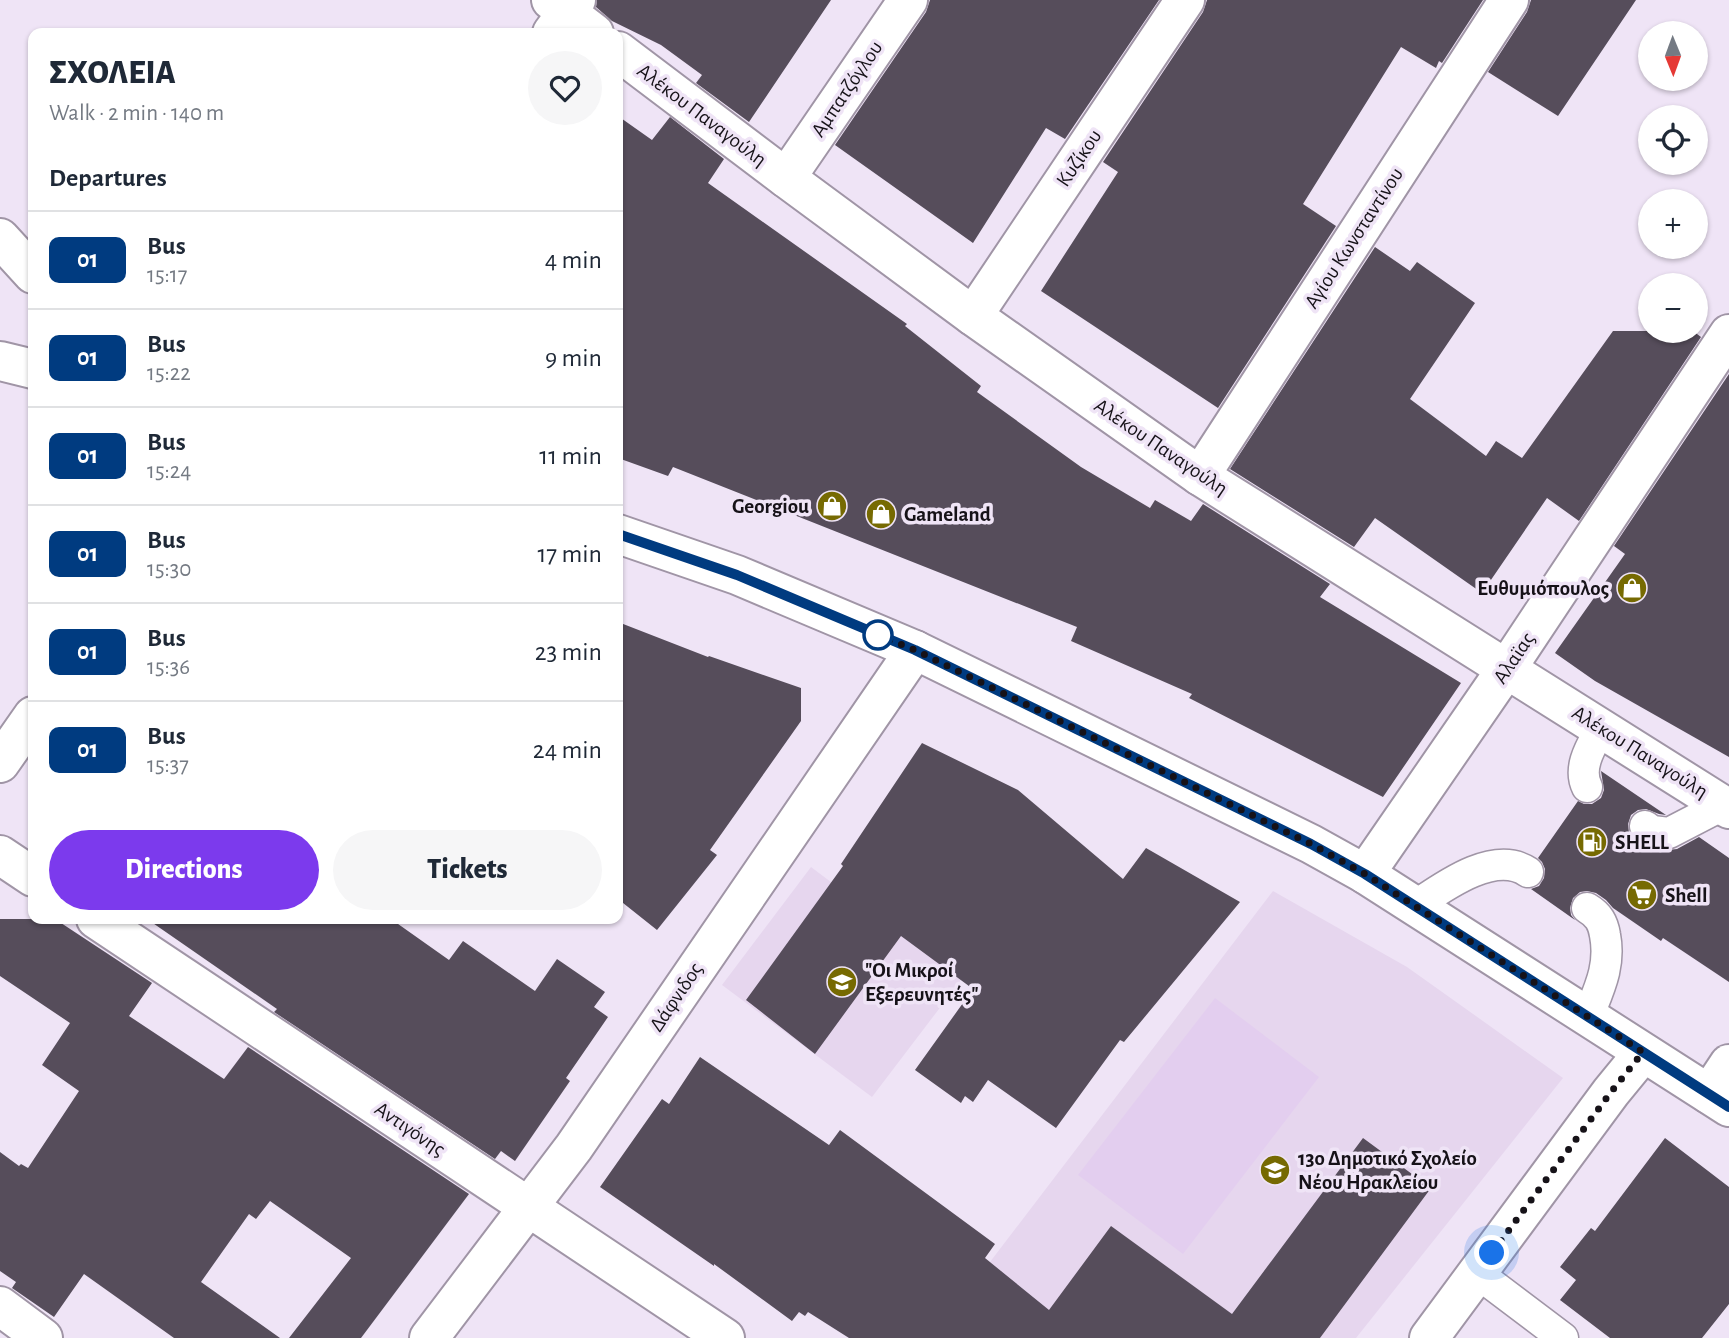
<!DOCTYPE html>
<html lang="en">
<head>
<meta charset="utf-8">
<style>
  body { margin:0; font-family:"Alegreya Sans",sans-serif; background:#f6f6f7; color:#1f2937; height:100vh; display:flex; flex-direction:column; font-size:26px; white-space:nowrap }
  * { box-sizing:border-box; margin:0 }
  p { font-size:23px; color:#747a83 }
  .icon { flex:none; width:38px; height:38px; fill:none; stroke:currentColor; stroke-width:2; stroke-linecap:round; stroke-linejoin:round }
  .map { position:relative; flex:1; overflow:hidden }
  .drawer { position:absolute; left:28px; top:28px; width:595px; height:896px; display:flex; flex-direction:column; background:#fff; border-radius:14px; box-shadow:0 2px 5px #0004 }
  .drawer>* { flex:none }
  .badge { padding:0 14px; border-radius:10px; font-size:24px; line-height:46px }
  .needle { width:46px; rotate:179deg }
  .buttons { position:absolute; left:1638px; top:21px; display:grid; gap:14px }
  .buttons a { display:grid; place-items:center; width:70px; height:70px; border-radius:50%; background:#fff; box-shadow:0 2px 5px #0004; font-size:35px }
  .you { position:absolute; width:35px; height:35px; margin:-18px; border:5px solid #fff; border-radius:50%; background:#1a73e8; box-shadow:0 0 0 10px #1a73e833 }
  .map>.badge { position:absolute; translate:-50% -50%; box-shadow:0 0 0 4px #fff }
  h2 { padding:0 21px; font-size:26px; line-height:63px }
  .round { display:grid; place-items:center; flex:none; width:74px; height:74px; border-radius:37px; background:#f6f6f7 }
  .head { display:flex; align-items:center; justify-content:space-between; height:119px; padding:0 21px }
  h1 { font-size:33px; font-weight:800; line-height:52px }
  .primary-button { display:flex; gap:14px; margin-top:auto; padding:14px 21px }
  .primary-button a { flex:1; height:80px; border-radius:42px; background:#7c3aed; color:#fff; font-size:28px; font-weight:800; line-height:80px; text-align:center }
  .primary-button a+a { background:#f6f6f7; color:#1f2937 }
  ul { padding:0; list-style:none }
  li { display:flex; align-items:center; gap:21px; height:98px; padding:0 21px; border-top:2px solid #e0e1e3 }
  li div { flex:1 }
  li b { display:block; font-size:26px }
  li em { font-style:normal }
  li .badge { min-width:77px; font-weight:700; text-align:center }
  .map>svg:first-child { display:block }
</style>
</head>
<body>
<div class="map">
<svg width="1729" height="1338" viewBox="0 0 1729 1338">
  <rect width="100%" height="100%" fill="#efe4f6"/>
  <g fill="#e6d6ee">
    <polygon points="811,867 961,980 872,1097 722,985"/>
    <polygon points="1273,891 1407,967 1563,1078 1356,1338 932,1338"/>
  </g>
  <polygon fill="#e3ceef" points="1215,998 1319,1077 1183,1254 1078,1175"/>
  <g fill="#564d5b">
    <polygon points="597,0 831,0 749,122 696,83 702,75 661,45 612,21 596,7"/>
    <polygon points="930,0 1159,0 1065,139 1046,128 973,243 835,145 926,12"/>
    <polygon points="1207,0 1483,0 1442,63 1439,61 1436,68 1401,47 1303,204 1336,226 1218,408 1041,291 1118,172 1103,162 1203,12"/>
    <polygon points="1531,0 1636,0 1558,116 1488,72 1527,12"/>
    <polygon points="618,116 652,140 670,117 724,159 708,183 907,324 905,326 981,386 977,392 1081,467 1150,508 1155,500 1191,521 1203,504 1330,584 1320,597 1461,683 1383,797 1189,698 1192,694 1071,641 1077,627 673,467 668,476 618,458"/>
    <polygon points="1375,247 1410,271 1417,262 1475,303 1410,399 1486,456 1496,441 1522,458 1613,331 1693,331 1701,337 1579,521 1547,498 1482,593 1375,518 1354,547 1230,469"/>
    <polygon points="1729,374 1729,757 1595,681 1555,653 1625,554 1614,546"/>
    <polygon points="618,622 708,657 709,656 801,688 801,721 710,850 717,855 657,930 618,899"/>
    <polygon points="922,743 1018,790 1123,879 1146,848 1240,902 1124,1042 1120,1040 1056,1128 988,1080 973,1102 965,1096 961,1103 915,1070 973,989 901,936 815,1054 746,1000 843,866 841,864"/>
    <polygon points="1601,771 1666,815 1659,814 1646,809 1638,810 1631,815 1628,824 1629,833 1634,840 1642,845 1650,848 1668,850 1677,849 1699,837 1729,858 1729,982 1663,938 1661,941 1613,908 1606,900 1596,893 1587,891 1580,892 1573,898 1570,908 1571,915 1575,920 1531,889 1539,886 1544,878 1545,869 1542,862 1538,858 1578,801 1584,804 1592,804 1601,798 1604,790"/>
    <polygon points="0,919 55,919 152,983 129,1016 224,1079 248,1047 469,1194 361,1338 289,1338 351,1258 270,1201 256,1219 249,1214 201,1282 280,1338 174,1338 84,1274 54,1317 12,1288 16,1282 0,1271 0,1152 19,1166 21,1164 28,1168 79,1091 42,1065 70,1023 0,976"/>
    <polygon points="147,919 391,919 449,960 463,941 535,991 557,959 605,992 594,1007 608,1017 566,1078 570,1081 515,1161 501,1151 495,1159 274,1012 277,1009"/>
    <polygon points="700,1057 829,1145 840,1130 995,1244 985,1258 1049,1310 1111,1226 1232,1314 1363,1138 1431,1188 1320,1338 849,1338 808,1312 805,1316 799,1312 792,1321 714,1264 714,1266 600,1187 662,1099 669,1104"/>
    <polygon points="1665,1138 1729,1187 1729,1304 1702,1338 1610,1338 1560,1300 1576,1280 1560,1267 1591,1228 1595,1231"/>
  </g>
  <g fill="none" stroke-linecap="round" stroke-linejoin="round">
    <g stroke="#a095a6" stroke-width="33">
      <g id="service">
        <path d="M1587,787C1577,767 1592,745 1601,728"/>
        <polyline points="1645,826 1652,831 1669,833 1723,805"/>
        <path d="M1415,906C1443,887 1494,849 1528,872"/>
        <path d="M1587,908C1599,915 1603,923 1605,935C1611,966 1599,989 1588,1017"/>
        <polyline points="1477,1273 1563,1338"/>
      </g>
    </g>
    <g stroke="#a095a6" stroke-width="42">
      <polyline id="pedestrian" points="786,178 908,0"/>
    </g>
    <g stroke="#a095a6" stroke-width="42">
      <g id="minor">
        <polyline points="552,33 576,0"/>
        <polyline points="0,238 33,274"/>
        <polyline points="973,316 1185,0"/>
        <polyline points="1200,476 1509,0"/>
        <polyline points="0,763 33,716"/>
        <polyline points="0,855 33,877"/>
        <polyline points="1365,874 1507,668 1729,334"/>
        <polyline points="96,919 725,1338"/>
        <polyline points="1709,1094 1729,1064"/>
        <polyline points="0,1306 43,1338"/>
        <polyline points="429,1338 574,1147 915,650"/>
      </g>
    </g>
    <g stroke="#a095a6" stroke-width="42">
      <g id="tertiary">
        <polyline points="551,0 594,33"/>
        <polyline points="618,51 786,178 973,316 1200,476 1729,809"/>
        <polyline points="0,361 33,369"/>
        <polyline points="618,534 737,575 915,650 1311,844 1365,874 1729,1107"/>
        <polyline points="1429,1338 1611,1092 1643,1053"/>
      </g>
    </g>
    <use href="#service" stroke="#fff" stroke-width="30"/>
    <use href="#pedestrian" stroke="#fff" stroke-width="38"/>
    <use href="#minor" stroke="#fff" stroke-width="38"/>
    <use href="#tertiary" stroke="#fff" stroke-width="38"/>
  </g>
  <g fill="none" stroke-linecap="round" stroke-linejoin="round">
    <g stroke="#fff" stroke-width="16">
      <polyline id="line" points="618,534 737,575 915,650 1311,844 1365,874 1729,1107"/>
    </g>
    <use href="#line" stroke="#003b80" stroke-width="10"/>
    <polyline stroke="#161218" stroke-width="7" stroke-dasharray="0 12.6" points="878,635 915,650 1311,844 1365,874 1643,1052 1611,1092 1492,1253"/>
  </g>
  <defs>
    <g id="shop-disc" transform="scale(1.575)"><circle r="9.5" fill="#766a02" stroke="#efe4f6"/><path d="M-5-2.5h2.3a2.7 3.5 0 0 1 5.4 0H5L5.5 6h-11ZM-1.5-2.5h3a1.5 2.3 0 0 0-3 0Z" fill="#fff"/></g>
    <g id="fuel-disc" transform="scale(1.575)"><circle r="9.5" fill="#766a02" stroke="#efe4f6"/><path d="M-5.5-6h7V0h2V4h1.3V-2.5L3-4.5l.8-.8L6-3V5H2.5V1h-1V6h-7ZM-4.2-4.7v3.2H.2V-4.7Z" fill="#fff"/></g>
    <g id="supermarket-disc" transform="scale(1.575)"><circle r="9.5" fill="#766a02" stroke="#efe4f6"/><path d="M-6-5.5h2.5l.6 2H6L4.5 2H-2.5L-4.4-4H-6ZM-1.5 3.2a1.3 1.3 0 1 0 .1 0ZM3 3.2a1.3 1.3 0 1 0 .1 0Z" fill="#fff"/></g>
    <g id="school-disc" transform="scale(1.575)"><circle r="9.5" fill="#766a02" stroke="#efe4f6"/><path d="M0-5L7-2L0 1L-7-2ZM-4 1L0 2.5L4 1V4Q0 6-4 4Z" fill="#fff"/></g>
  </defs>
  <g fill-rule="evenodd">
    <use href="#shop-disc" x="832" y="506"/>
    <use href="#shop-disc" x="881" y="514"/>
    <use href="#shop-disc" x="1632" y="588"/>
    <use href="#fuel-disc" x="1592" y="842"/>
    <use href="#supermarket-disc" x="1642" y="895"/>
    <use href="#school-disc" x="842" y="982"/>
    <use href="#school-disc" x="1275" y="1170"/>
  </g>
  <circle fill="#fff" stroke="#003b80" stroke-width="3.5" cx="878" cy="635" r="14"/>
  <g text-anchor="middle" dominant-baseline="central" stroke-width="7" stroke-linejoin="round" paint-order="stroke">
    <g font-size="21" fill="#161218" stroke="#efe4f6">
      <text transform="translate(847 89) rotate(-56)">Αμπατζόγλου</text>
      <text transform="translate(702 115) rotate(37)">Αλέκου Παναγούλη</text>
      <text transform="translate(1079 158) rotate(-56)">Κυζίκου</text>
      <text transform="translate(1354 238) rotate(-57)">Αγίου Κωνσταντίνου</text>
      <text transform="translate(1161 447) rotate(34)">Αλέκου Παναγούλη</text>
      <text transform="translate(1514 658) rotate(-56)">Αλαϊας</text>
      <text transform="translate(1640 752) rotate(32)">Αλέκου Παναγούλη</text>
      <text transform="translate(676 997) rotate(-56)">Δάφνιδος</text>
      <text transform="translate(410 1129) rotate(34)">Αντιγόνης</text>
    </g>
    <g font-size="21" font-weight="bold" fill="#161218" stroke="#efe4f6" text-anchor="start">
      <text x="809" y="506" text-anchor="end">Georgiou</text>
      <text x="904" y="514">Gameland</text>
      <text x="1609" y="588" text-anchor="end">Ευθυμιόπουλος</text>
      <text x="1615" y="842">SHELL</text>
      <text x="1665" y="895">Shell</text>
      <text x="865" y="970">"Οι Μικροί<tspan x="865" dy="24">Εξερευνητές"</tspan></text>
      <text x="1298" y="1158">13ο Δημοτικό Σχολείο<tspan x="1298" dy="24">Νέου Ηρακλείου</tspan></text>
    </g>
  </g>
</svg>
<div class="buttons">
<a><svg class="needle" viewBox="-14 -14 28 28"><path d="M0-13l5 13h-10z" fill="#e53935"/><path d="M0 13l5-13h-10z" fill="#747a83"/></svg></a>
<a><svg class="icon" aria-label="locate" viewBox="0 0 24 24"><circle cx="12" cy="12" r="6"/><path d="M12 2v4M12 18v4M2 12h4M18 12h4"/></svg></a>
<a>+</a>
<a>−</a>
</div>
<div class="you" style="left:1492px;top:1253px"></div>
<section class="drawer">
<div class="head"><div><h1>ΣΧΟΛΕΙΑ</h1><p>Walk · 2 min · 140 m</p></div><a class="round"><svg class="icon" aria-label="heart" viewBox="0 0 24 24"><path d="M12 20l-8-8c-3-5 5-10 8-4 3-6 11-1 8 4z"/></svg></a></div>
<h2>Departures</h2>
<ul>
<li><span class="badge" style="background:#003b80;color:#fff">01</span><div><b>Bus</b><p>15:17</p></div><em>4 min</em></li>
<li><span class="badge" style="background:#003b80;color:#fff">01</span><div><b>Bus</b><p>15:22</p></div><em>9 min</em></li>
<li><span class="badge" style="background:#003b80;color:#fff">01</span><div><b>Bus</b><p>15:24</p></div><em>11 min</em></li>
<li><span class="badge" style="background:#003b80;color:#fff">01</span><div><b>Bus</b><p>15:30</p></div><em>17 min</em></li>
<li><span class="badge" style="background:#003b80;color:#fff">01</span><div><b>Bus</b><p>15:36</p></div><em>23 min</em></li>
<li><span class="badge" style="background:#003b80;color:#fff">01</span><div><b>Bus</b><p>15:37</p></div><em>24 min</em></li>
</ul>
<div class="primary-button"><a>Directions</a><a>Tickets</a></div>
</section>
</div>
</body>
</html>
